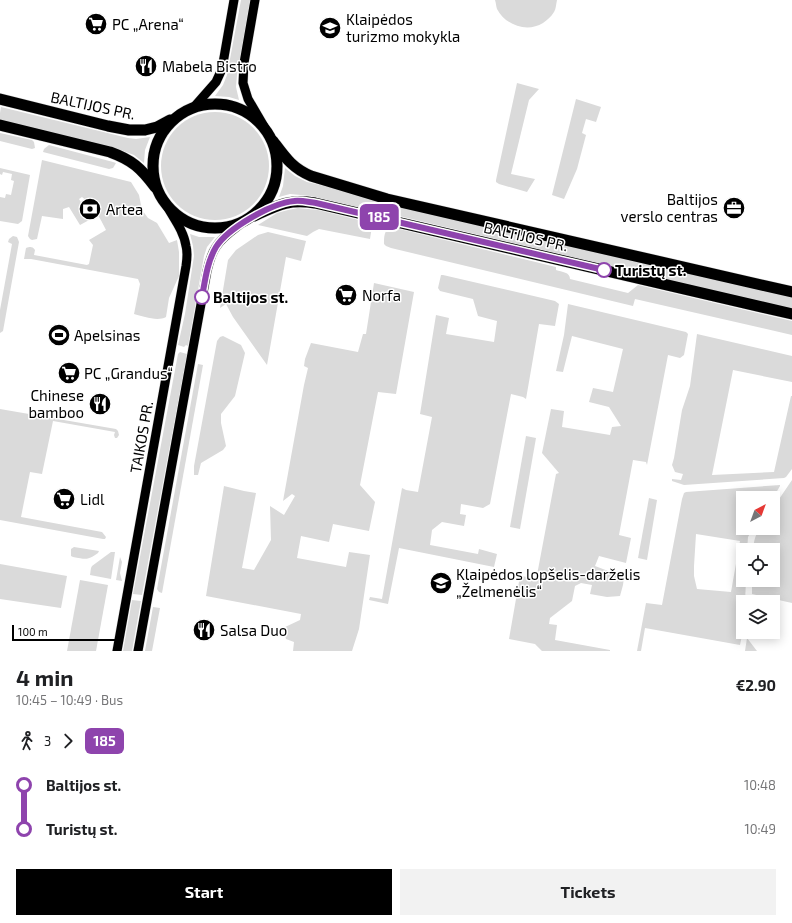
<!DOCTYPE html>
<html lang="en">
<head>
<meta charset="utf-8">
<style>
  body { margin:0; font-family:"Exo 2",sans-serif; background:#f2f2f2; color:#202124; height:100vh; display:flex; flex-direction:column; font-size:15px; white-space:nowrap }
  * { box-sizing:border-box; margin:0 }
  p { font-size:13px; color:#757577 }
  .icon { flex:none; width:22px; height:22px; fill:none; stroke:currentColor; stroke-width:2; stroke-linecap:round; stroke-linejoin:round }
  .map { position:relative; height:651px; overflow:hidden }
  .sheet { display:flex; flex-direction:column; background:#fff; flex:1 }
  .sheet>* { flex:none }
  .badge { padding:0 8px; border-radius:6px; font-size:14px; line-height:26px }
  .needle { width:26px; rotate:41deg }
  .fabs { position:absolute; left:736px; top:491px; display:grid; gap:8px }
  .fabs a { display:grid; place-items:center; width:44px; height:44px; border-radius:0px; background:#fff; box-shadow:0 2px 10px #0003; font-size:20px }
  .scale { position:absolute; left:12px; bottom:10px; width:109px; box-sizing:border-box; padding-left:4px; border:2px solid #000; border-top:0; font-size:11px; line-height:14px; white-space:nowrap; color:#000; -webkit-text-stroke:3px #fff; paint-order:stroke }
  .map>.badge { position:absolute; translate:-50% -50%; box-shadow:0 0 0 2px #fff }
  .legs { display:flex; align-items:center; gap:6px; height:44px; padding:0 16px; font-size:13px }
  .legs p { margin-inline-start:auto }
  .headline { display:flex; align-items:center; justify-content:space-between; height:68px; padding:0 16px }
  h1 { font-size:22px; font-weight:700; line-height:30px }
  .cta { display:flex; gap:8px; margin-top:auto; padding:8px 16px }
  .cta a { flex:1; height:46px; border-radius:0px; background:#000; color:#fff; font-size:16px; font-weight:700; line-height:46px; text-align:center }
  .cta a+a { background:#f2f2f2; color:#202124 }
  ul { padding:0 16px; list-style:none }
  li { display:flex; align-items:center; gap:14px; height:44px; font-size:15px }
  li i { display:grid; place-items:center; width:6px; height:100%; margin:0 5px; background:currentColor }
  li i::after { content:''; width:10px; height:10px; margin:-5px; border:3px solid; border-radius:50%; background:#fff }
  li p { margin-inline-start:auto }
  li:first-child i { background:linear-gradient(#0000 50%,currentColor 0) }
  li:last-child i { background:linear-gradient(currentColor 50%,#0000 0) }
  .map>svg:first-child { display:block }
</style>
</head>
<body>
<div class="map">
<svg width="792" height="651" viewBox="0 0 792 651">
  <rect width="100%" height="100%" fill="#fff"/>
  <g fill="#dadada" fill-rule="evenodd">
    <polygon points="241,0 250,0 237,75 236,87 239,100 229,97 215,96 223,85 227,75"/>
    <path d="M495,0H557C556,4 556,9 554,12C551,17 547,20 543,23C527,33 505,25 497,9C496,6 496,3 495,0Z"/>
    <polygon points="517,83 539,89 529,100 511,174 535,179 527,192 499,184 496,182 496,180"/>
    <polygon points="576,99 601,107 596,122 586,119 582,133 586,135 577,169 564,199 552,195"/>
    <polygon points="1,107 128,138 136,139 150,137 145,150 144,163 134,155 118,149 0,120 0,113"/>
    <circle cx="215" cy="166" r="54"/>
    <polygon points="0,133 32,140 34,142 35,148 32,149 0,141"/>
    <polygon points="49,145 113,162 116,163 113,168 109,169 43,152 44,149"/>
    <path d="M42,160L131,182L139,195L142,210L148,218L157,223L169,243L177,240L179,252V276L169,298L166,317C157,322 143,316 134,314L140,284L138,279L31,259H24L26,248C30,247 32,246 35,250L34,255L87,265L89,264L93,245L89,240L106,230C100,218 94,206 82,197L79,199L91,219L80,225L69,207L63,209V219L42,216L37,239L32,240L30,239L28,236Z"/>
    <polygon points="0,168 30,175 22,221 18,224 0,221 0,197 5,198 6,194 11,195 14,181 11,180 12,174 3,172 2,175 0,174"/>
    <polygon points="285,168 295,176 307,182 376,198 374,211 311,196 290,194 279,197 283,186"/>
    <polygon points="380,199 792,296 792,309 378,211"/>
    <polygon points="298,208 318,210 371,223 372,226 370,239 319,229 313,232 307,236 258,225 277,213 288,210"/>
    <path d="M391,227L556,267V270C562,272 570,272 570,279L628,293L638,285L792,321V335L635,299L633,306L391,248L386,246L384,244C384,237 384,230 391,227Z"/>
    <polygon points="268,232 306,241 301,261 286,257 267,365 233,317 226,304 220,308 228,260 236,250 258,235"/>
    <polygon points="190,234 199,237 215,237 207,247 204,256 188,346 186,345 184,347 178,345 185,314 194,256 193,246"/>
    <polygon points="13,236 17,237 19,242 3,331 0,333 0,310 12,244 8,242 9,239"/>
    <polygon points="441,275 443,275 555,301 559,304 555,326 539,324 526,399 523,397 511,394 490,504 483,508 461,504 460,514 466,515 464,526 442,522 432,530 430,545 478,554 479,549 497,554 494,567 399,548 388,604 369,600 370,597 382,599 402,488 406,490 418,492 432,417 420,414 436,315 449,318 446,334 494,342 497,321 478,316 473,299 440,291 438,288"/>
    <polygon points="374,283 414,292 396,394 378,392 377,397 360,485 375,502 369,531 333,524 329,542 301,536 297,558 346,567 349,552 370,555 359,629 352,651 293,651 294,642 286,639 283,628 300,620 301,614 206,596 224,486 244,491 256,493 242,568 254,570 271,540 270,506 284,515 295,496 292,494 283,501 304,385 308,368 304,366 305,359 311,343 358,352 363,334 366,334"/>
    <polygon points="568,304 686,332 688,334 684,355 680,358 668,355 647,465 646,462 633,460 619,535 631,538 626,563 599,556 595,566 624,577 623,585 620,596 607,597 590,594 592,585 581,583 575,586 572,601 550,618 549,624 557,625 555,640 610,650 610,651 542,651 535,644 509,639 520,576 535,578 537,575 556,474 559,473 542,453 551,409 564,411 562,427 610,435 612,427 621,426 609,407 589,402 593,388 613,392 623,349 572,336 563,372 556,371 564,335"/>
    <polygon points="697,334 792,356 792,382 733,370 712,475 774,472 791,396 792,396 792,469 786,477 784,478 684,485 672,481 672,479 681,480 683,474 675,472 672,465 674,458 682,410 690,386"/>
    <polygon points="223,336 241,345 245,353 235,396 221,414 221,423 226,446 223,450 201,463 198,475 194,475 194,466 217,341 220,337"/>
    <polygon points="180,352 187,354 142,595 133,594 178,354"/>
    <polygon points="198,364 203,365 162,593 159,592 157,589"/>
    <polygon points="0,409 116,429 118,431 119,435 117,438 115,438 114,435 115,432 53,421 42,474 30,472 21,517 102,532 106,537 105,539 103,539 0,520"/>
    <polygon points="526,436 536,438 520,529 510,527"/>
    <path d="M792,480V603L752,594V580H773V550H753C754,540 755,536 760,528H773V508Z"/>
    <path d="M780,485V486L773,498H743V528H753L748,537L747,550H743V580H746L745,602H743V631L740,645L645,628L641,651H637L646,603L662,605L682,499L684,493L686,492ZM696,534L740,541L731,592L697,589L694,576V566Z"/>
    <polygon points="649,498 657,500 647,560 638,558"/>
    <path d="M74,547L99,551L98,553C87,561 86,559 73,557L71,556V549Z"/>
    <polygon points="111,552 115,552 111,579 90,575 91,568 92,566"/>
    <polygon points="120,557 122,562 120,573 122,581 116,580"/>
    <polygon points="0,564 67,576 61,608 0,599"/>
    <polygon points="80,580 108,585 96,651 67,651"/>
    <polygon points="132,600 141,601 132,651 123,651"/>
    <polygon points="153,607 160,608 152,651 145,651"/>
    <polygon points="747,638 757,651 745,651"/>
  </g>
  <g fill="none" stroke-linecap="round" stroke-linejoin="round">
    <g stroke="#dbdbdb" stroke-width="10">
      <g id="major">
        <polyline points="255,0 244,63 243,83 248,99 265,128"/>
        <polyline points="194,107 216,82 222,69 234,0"/>
        <path d="M117,651L186,266C187,259 188,253 186,246C184,232 175,220 168,208"/>
        <path d="M138,651L207,271C209,263 211,254 216,247C222,237 233,230 242,223"/>
      </g>
    </g>
    <g stroke="#dbdbdb" stroke-width="12">
      <g id="highway">
        <polyline points="0,99 108,126 129,130 145,130 157,127 170,120"/>
        <circle cx="215" cy="166" r="62"/>
        <path d="M0,125L110,152C132,160 141,168 155,187"/>
        <path d="M273,141C285,157 292,168 311,176L387,199L792,292"/>
        <path d="M254,216C278,205 288,199 315,203L792,314"/>
      </g>
    </g>
    <use href="#major" stroke="#000" stroke-width="9"/>
    <use href="#highway" stroke="#000" stroke-width="11"/>
  </g>
  <g fill="none" stroke-linecap="round" stroke-linejoin="round">
    <g stroke="#fff" stroke-width="9">
      <path id="line-1" d="M202,297C205,281 207,262 216,247C228,228 272,203 294,201C301,200 308,202 316,203L604,270"/>
    </g>
    <use href="#line-1" stroke="#8e44ad" stroke-width="6"/>
  </g>
  <defs>
    <g id="supermarket-disc" transform="scale(1.15)"><circle r="9.5" fill="#000" stroke="#fff"/><path d="M-6-5.5h2.5l.6 2H6L4.5 2H-2.5L-4.4-4H-6ZM-1.5 3.2a1.3 1.3 0 1 0 .1 0ZM3 3.2a1.3 1.3 0 1 0 .1 0Z" fill="#fff"/></g>
    <g id="school-disc" transform="scale(1.15)"><circle r="9.5" fill="#000" stroke="#fff"/><path d="M0-5L7-2L0 1L-7-2ZM-4 1L0 2.5L4 1V4Q0 6-4 4Z" fill="#fff"/></g>
    <g id="restaurant-disc" transform="scale(1.15)"><circle r="9.5" fill="#000" stroke="#fff"/><path d="M-5-6h1v4h1v-4h1v4h1v-4h1v5L-1.5 .5V6h-2V.5L-5-1ZM5-6V6H3V1.5H1.5Q1.5-4 5-6Z" fill="#fff"/></g>
    <g id="office-disc" transform="scale(1.15)"><circle r="9.5" fill="#000" stroke="#fff"/><path d="M-6-3h4V-5.5h4V-3h4V5H-6ZM-1-4.5V-3h2v-1.5ZM-6 0V1H6V0Z" fill="#fff"/></g>
    <g id="bank-disc" transform="scale(1.15)"><circle r="9.5" fill="#000" stroke="#fff"/><path d="M-6-4H6V4H-6ZM0-2.3a2.3 2.3 0 1 0 0 4.6a2.3 2.3 0 1 0 0-4.6Z" fill="#fff"/></g>
    <g id="stadium-disc" transform="scale(1.15)"><circle r="9.5" fill="#000" stroke="#fff"/><path d="M0-5a6.5 5 0 1 0 0 10a6.5 5 0 1 0 0-10ZM-3.5-1.8h7v3.6h-7Z" fill="#fff"/></g>
  </defs>
  <g fill-rule="evenodd">
    <use href="#supermarket-disc" x="96" y="24"/>
    <use href="#school-disc" x="330" y="28"/>
    <use href="#restaurant-disc" x="146" y="66"/>
    <use href="#office-disc" x="734" y="208"/>
    <use href="#bank-disc" x="90" y="209"/>
    <use href="#supermarket-disc" x="346" y="295"/>
    <use href="#stadium-disc" x="59" y="335"/>
    <use href="#supermarket-disc" x="69" y="373"/>
    <use href="#restaurant-disc" x="100" y="404"/>
    <use href="#supermarket-disc" x="64" y="499"/>
    <use href="#school-disc" x="441" y="583"/>
    <use href="#restaurant-disc" x="204" y="630"/>
  </g>
  <g fill="#fff" stroke="#8e44ad" stroke-width="2">
    <circle cx="604" cy="270" r="7"/>
    <circle cx="202" cy="297" r="7"/>
  </g>
  <g text-anchor="middle" dominant-baseline="central" stroke-width="3" stroke-linejoin="round" paint-order="stroke">
    <g font-size="15" fill="#000" stroke="#fff" text-anchor="start">
      <text x="346" y="19">Klaipėdos<tspan x="346" dy="17">turizmo mokykla</tspan></text>
      <text x="112" y="24">PC „Arena“</text>
      <text x="162" y="66">Mabela Bistro</text>
      <text x="718" y="199" text-anchor="end">Baltijos<tspan x="718" dy="17">verslo centras</tspan></text>
      <text x="106" y="209">Artea</text>
      <text x="362" y="295">Norfa</text>
      <text x="74" y="335">Apelsinas</text>
      <text x="84" y="373">PC „Grandus“</text>
      <text x="84" y="395" text-anchor="end">Chinese<tspan x="84" dy="17">bamboo</tspan></text>
      <text x="80" y="499">Lidl</text>
      <text x="456" y="574">Klaipėdos lopšelis-darželis<tspan x="456" dy="17">„Želmenėlis“</tspan></text>
      <text x="220" y="630">Salsa Duo</text>
    </g>
    <g font-size="15" fill="#000" stroke="#fff">
      <text transform="translate(93 105) rotate(12)">BALTIJOS PR.</text>
      <text transform="translate(526 236) rotate(13)">BALTIJOS PR.</text>
      <text transform="translate(141 437) rotate(-80)">TAIKOS PR.</text>
    </g>
    <g font-size="15" font-weight="bold" fill="#000" stroke="#fff" text-anchor="start">
      <text x="615" y="270">Turistų st.</text>
      <text x="213" y="297">Baltijos st.</text>
    </g>
  </g>
</svg>
<div class="fabs">
<a><svg class="needle" viewBox="-14 -14 28 28"><path d="M0-13l5 13h-10z" fill="#e53935"/><path d="M0 13l5-13h-10z" fill="#757577"/></svg></a>
<a><svg class="icon" aria-label="locate" viewBox="0 0 24 24"><circle cx="12" cy="12" r="6"/><path d="M12 2v4M12 18v4M2 12h4M18 12h4"/></svg></a>
<a><svg class="icon" aria-label="layers" viewBox="0 0 24 24"><path d="M12 4l9 5-9 5-9-5zM3 14l9 5 9-5"/></svg></a>
</div>
<div class="scale">100 m</div>
<b class="badge" style="left:379px;top:217px;background:#8e44ad;color:#fff">185</b>
</div>
<section class="sheet">
<div class="headline"><div><h1>4 min</h1><p>10:45 – 10:49 · Bus</p></div><b>€2.90</b></div>
<div class="legs"><svg class="icon" aria-label="walk" viewBox="0 0 24 24"><circle cx="13" cy="4" r="2"/><path d="M13 8l-2 6 4 7M11 14l-3 7M7 12l3-4h3l4 4"/></svg>3<svg class="icon" aria-label="forward" viewBox="0 0 24 24"><path d="M9 5l7 7-7 7"/></svg><b class="badge" style="background:#8e44ad;color:#fff">185</b></div>
<ul>
<li><i style="color:#8e44ad"></i><b>Baltijos st.</b><p>10:48</p></li>
<li><i style="color:#8e44ad"></i><b>Turistų st.</b><p>10:49</p></li>
</ul>
<div class="cta"><a>Start</a><a>Tickets</a></div>
</section>
</body>
</html>
